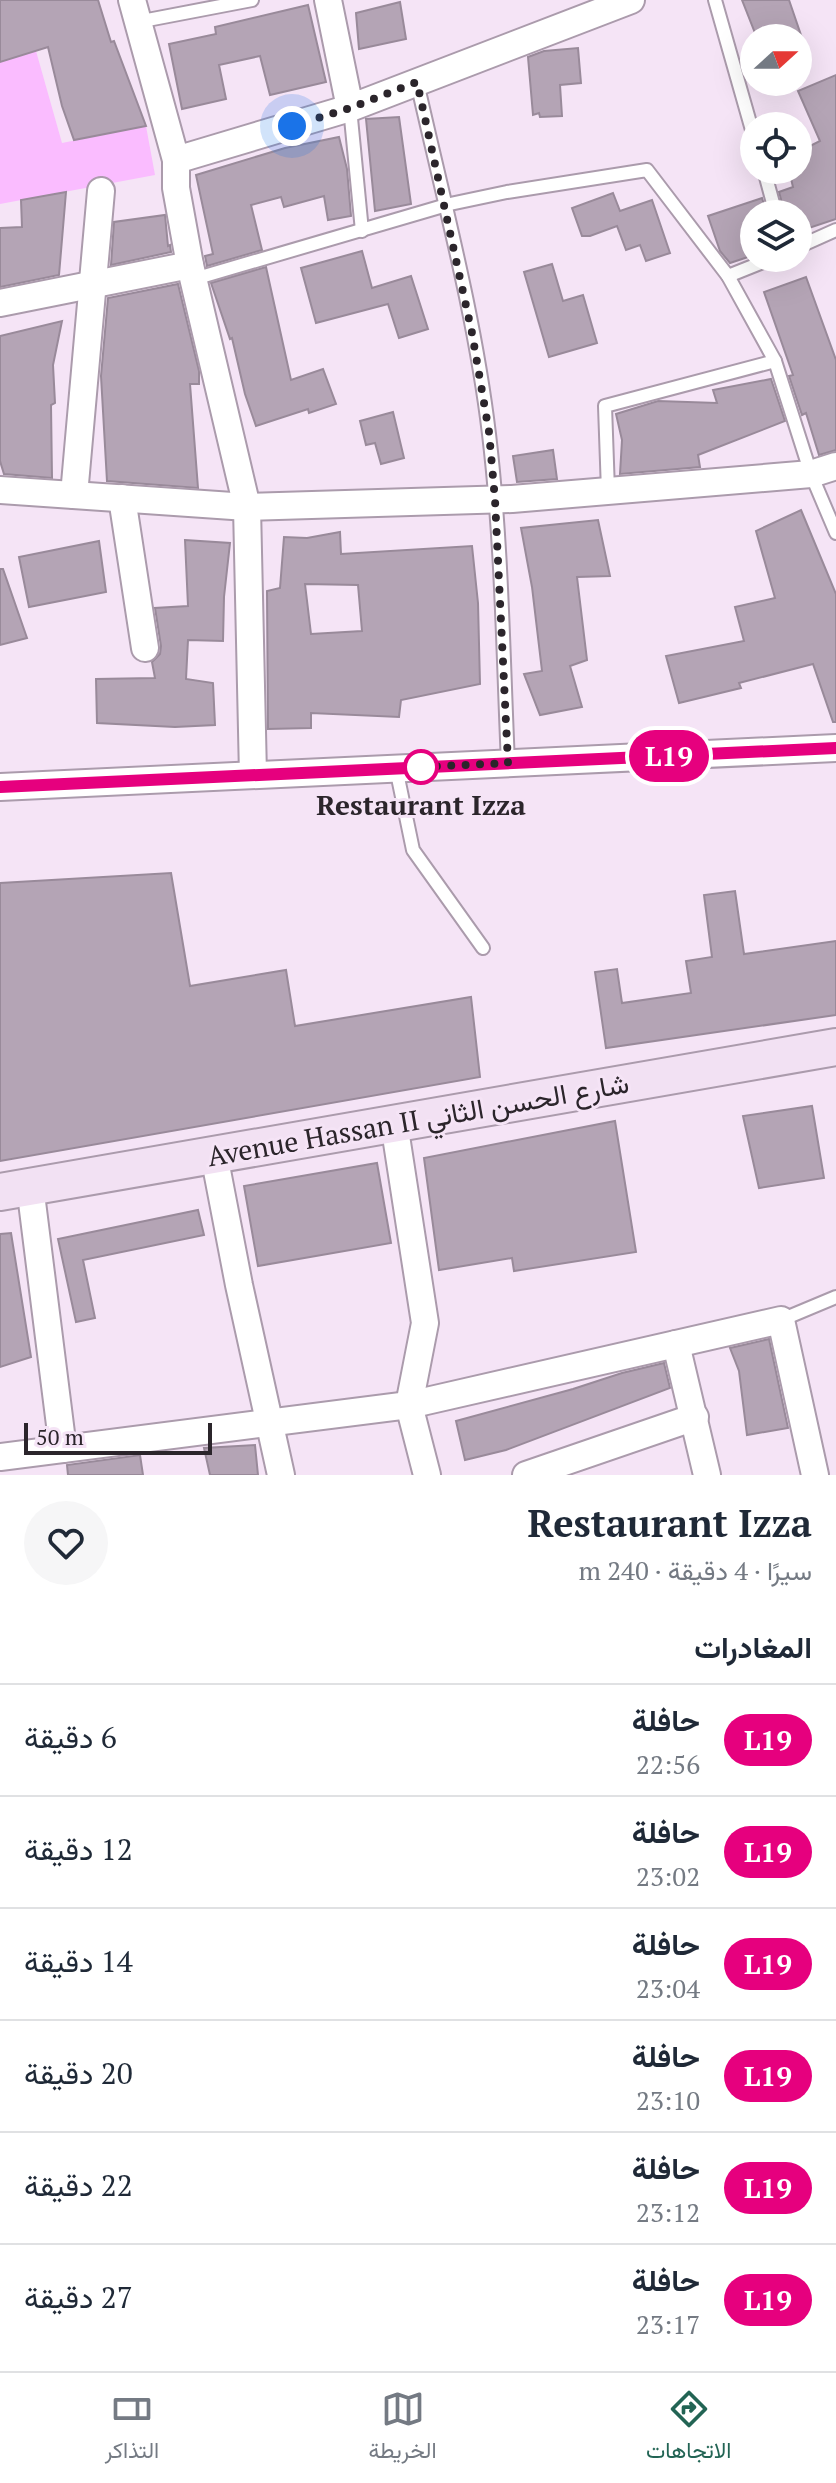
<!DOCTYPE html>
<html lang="ar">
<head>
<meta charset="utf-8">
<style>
  body { margin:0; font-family:"PT Serif",Vazirmatn,serif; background:#f6f6f7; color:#1f2937; direction:rtl; height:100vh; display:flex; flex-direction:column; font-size:30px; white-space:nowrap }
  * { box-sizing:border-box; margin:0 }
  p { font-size:26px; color:#747a83 }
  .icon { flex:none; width:44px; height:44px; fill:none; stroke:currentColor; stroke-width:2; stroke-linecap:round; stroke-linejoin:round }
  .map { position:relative; height:1475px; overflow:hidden; direction:ltr }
  .sheet { display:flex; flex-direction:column; background:#fff; flex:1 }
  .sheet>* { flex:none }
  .badge { padding:0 16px; border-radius:26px; font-size:28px; line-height:52px }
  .needle { width:52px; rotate:69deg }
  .controls { position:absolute; left:740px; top:24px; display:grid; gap:16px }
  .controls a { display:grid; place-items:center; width:72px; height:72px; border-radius:50%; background:#fff; box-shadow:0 8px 32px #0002; font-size:40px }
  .scale { position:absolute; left:24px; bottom:20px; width:188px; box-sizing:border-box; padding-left:8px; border:4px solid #2b252b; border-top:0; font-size:22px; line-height:28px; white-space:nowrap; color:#2b252b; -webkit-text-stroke:6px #f5e4f6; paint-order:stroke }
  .you { position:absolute; width:40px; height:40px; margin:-20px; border:6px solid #fff; border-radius:50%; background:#1a73e8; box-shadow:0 0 0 12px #1a73e833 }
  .map>.badge { position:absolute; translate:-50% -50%; box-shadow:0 0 0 4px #fff }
  h2 { padding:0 24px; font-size:30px; line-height:72px }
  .round { display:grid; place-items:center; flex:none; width:84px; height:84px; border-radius:42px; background:#f6f6f7 }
  .head { display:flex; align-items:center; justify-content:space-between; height:136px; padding:0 24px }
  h1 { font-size:38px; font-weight:800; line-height:60px }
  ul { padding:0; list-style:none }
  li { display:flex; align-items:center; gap:24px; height:112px; padding:0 24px; border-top:2px solid #e0e1e3 }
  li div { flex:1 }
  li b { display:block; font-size:30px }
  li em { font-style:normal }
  li .badge { min-width:88px; font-weight:700; text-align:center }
  .tabs { display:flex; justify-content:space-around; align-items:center; height:112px; border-top:2px solid #e0e1e3; background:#fff; font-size:22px; color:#747a83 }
  .tabs a { display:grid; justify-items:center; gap:4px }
  .tabs .current { color:#226454 }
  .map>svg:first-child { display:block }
</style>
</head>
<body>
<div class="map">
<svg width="836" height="1475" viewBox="0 0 836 1475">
  <rect width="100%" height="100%" fill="#f5e4f6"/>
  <polygon fill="#fabcff" points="36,51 62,143 146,126 155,175 0,204 0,62"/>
  <g fill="#b4a4b5" stroke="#998a9a" stroke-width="2" fill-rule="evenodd">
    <polygon points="0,0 98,0 111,42 114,41 146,126 74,140 62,106 48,47 0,62"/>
    <polygon points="742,0 789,0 802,38 757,38"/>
    <polygon points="400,2 406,39 359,49 356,13"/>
    <polygon points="308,5 326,82 270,95 260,56 219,65 226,99 182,109 169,44 216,34 215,27"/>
    <polygon points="578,48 581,83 560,85 562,116 540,117 539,113 533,115 528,57 544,51"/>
    <polygon points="836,75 836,219 803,230 799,214 785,214 779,192 793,187 789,170 798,170 798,152 820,141 798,91"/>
    <polygon points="399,117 411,204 375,211 366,119"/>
    <polygon points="339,137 347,169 351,216 328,220 324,196 284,207 281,197 251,205 262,250 207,266 205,256 213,254 196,175 285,148"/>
    <polygon points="66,192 59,275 0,287 0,228 22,227 21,200"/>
    <polygon points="613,193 620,211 652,200 670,253 646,261 640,245 626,250 617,226 590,236 582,236 572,208"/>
    <polygon points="762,198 767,214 754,214 754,255 730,263 720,251 708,216"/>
    <polygon points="165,215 168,246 170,245 171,252 111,265 114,222"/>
    <polygon points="362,251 372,288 411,276 428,329 399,338 388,304 316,323 301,268"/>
    <polygon points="552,264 563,301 583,295 597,343 549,357 524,272"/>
    <polygon points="266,267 291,380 323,369 336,404 309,413 308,409 256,426 245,394 232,338 230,339 211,283"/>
    <polygon points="806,277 836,360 836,450 819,455 806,413 802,415 789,376 793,375 764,292"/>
    <polygon points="178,284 199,371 199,384 190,384 198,488 107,481 101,376 108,298"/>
    <polygon points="62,321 53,365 55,403 51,405 52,478 4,474 0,461 0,336"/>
    <polygon points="771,379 785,421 698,455 700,467 620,474 622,440 616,414 658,401 717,403 713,390"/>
    <polygon points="393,412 404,458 381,464 375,443 366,445 360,421"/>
    <polygon points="553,450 557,479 517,482 513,456"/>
    <polygon points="801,510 836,594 836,722 833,722 813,664 739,683 741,688 679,703 666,656 744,641 735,607 775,598 756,531"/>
    <polygon points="598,520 610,576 577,577 587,660 570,666 582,707 540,715 524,674 542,671 532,587 521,528"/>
    <path d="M340,532L341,554L472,546L478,603L480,684L401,700L399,717L311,713V728L268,729L267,591L280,588L284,537L307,538ZM305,584L358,585L362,631L311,634Z"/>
    <polygon points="185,540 230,543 224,597 223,641 188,640 186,679 213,683 215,725 175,727 97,723 96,679 155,678 152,662 160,654 161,646 155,608 188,606"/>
    <polygon points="99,541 106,592 29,607 19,557"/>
    <polygon points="0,569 3,569 27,638 0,645"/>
    <polygon points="171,873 190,986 286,970 295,1026 471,997 480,1077 0,1161 0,883"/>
    <polygon points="735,891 744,954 836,941 836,1015 606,1048 595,972 617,969 622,1003 691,993 686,961 712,957 704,895"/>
    <polygon points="812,1106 824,1178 759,1188 743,1116"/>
    <polygon points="615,1121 636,1252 514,1271 512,1258 439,1270 424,1158"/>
    <polygon points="377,1163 391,1243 258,1266 244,1186"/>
    <polygon points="198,1210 204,1235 83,1260 95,1318 76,1322 58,1239"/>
    <polygon points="11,1233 31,1357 0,1367 0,1234"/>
    <polygon points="769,1339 788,1428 747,1435 739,1371 730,1348"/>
    <polygon points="664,1363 670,1388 506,1450 465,1460 456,1421 573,1389 622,1373"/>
    <polygon points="255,1445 258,1475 210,1475 204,1448"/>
    <polygon points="140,1455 143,1475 68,1475 67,1465"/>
  </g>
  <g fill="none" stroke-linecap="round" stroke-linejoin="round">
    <g stroke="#ab9bac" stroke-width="16">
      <g id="lane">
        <polyline points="715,0 754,137"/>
        <polyline points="137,22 252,0"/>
        <path d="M417,82C443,198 475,316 489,434C502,543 503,654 508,763"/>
        <polyline points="350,108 362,231"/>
        <polyline points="764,170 776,214"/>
        <polyline points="798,247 836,230"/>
        <polyline points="728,276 773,258"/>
        <polyline points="194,279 450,204 507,192 647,170 728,276 775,361 811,474 836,533"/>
        <polyline points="608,491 605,406 775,361"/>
        <polyline points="396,768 413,850 483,948"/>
        <polyline points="781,1320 836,1297"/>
      </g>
    </g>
    <g stroke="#ab9bac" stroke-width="30">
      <g id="street">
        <polyline points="132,0 176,160 176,188 190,265 247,507 253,775"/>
        <polyline points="328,0 350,108 631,0"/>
        <polyline points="176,160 350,108"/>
        <polyline points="0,303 190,265"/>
        <polyline points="0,490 247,507 512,499 811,474 836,466"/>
        <polyline points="74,495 101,191"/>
        <polyline points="122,498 145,648"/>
        <polyline points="0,787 836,748"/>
        <polyline points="394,1123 425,1323 409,1405 427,1475"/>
        <polyline points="214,1155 239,1285 281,1475"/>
        <polyline points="30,1186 63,1449"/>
        <polyline points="676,1344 707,1475"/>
        <polyline points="0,1457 409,1405 781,1320 815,1475"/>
        <polyline points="526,1475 695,1417"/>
      </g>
    </g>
    <g stroke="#ab9bac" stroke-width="40">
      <polyline id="secondary" points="0,1192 836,1047"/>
    </g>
    <use href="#lane" stroke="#fff" stroke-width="12"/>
    <use href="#street" stroke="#fff" stroke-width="26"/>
    <use href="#secondary" stroke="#f2e1f3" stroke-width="36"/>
  </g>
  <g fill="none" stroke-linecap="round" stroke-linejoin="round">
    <g stroke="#fff" stroke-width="18">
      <polyline id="line" points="0,787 836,748"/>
    </g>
    <use href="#line" stroke="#e6007e" stroke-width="12"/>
    <polyline stroke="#2b252b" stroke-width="8" stroke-dasharray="0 14.4" points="292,126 350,108 417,82 472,333 489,432 495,500 508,763 421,767"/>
  </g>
  <circle fill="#fff" stroke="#e6007e" stroke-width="4" cx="421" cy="767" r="16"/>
  <g text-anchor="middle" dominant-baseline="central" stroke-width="6" stroke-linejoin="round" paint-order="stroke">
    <g font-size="28" font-weight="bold" fill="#2b252b" stroke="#f5e4f6">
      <text x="421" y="804">Restaurant Izza</text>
    </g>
    <g font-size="28" fill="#2b252b" stroke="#f5e4f6">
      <text transform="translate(418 1119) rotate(-10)">Avenue Hassan II شارع الحسن الثاني</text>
    </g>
  </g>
</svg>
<div class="controls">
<a><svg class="needle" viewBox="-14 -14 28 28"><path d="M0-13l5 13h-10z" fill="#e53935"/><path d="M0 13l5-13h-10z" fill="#747a83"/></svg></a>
<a><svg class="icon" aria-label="locate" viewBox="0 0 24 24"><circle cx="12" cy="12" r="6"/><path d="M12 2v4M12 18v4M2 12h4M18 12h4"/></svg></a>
<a><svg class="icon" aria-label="layers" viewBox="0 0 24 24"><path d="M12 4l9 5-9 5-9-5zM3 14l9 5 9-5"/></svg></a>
</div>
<div class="scale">50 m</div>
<div class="you" style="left:292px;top:126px"></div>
<b class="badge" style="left:669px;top:756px;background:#e6007e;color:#fff">L19</b>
</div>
<section class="sheet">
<div class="head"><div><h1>Restaurant Izza</h1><p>سيرًا · 4 دقيقة · 240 m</p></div><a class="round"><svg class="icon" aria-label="heart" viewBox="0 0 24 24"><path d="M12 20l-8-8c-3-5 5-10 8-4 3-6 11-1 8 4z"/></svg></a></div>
<h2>المغادرات</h2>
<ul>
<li><span class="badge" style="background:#e6007e;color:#fff">L19</span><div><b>حافلة</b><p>22:56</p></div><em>6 دقيقة</em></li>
<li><span class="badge" style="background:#e6007e;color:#fff">L19</span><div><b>حافلة</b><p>23:02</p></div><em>12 دقيقة</em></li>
<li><span class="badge" style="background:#e6007e;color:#fff">L19</span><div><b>حافلة</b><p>23:04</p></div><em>14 دقيقة</em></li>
<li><span class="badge" style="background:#e6007e;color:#fff">L19</span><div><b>حافلة</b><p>23:10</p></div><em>20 دقيقة</em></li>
<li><span class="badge" style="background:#e6007e;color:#fff">L19</span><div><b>حافلة</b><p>23:12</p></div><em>22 دقيقة</em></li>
<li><span class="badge" style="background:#e6007e;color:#fff">L19</span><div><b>حافلة</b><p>23:17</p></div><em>27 دقيقة</em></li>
</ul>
</section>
<nav class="tabs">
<a class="current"><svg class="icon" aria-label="directions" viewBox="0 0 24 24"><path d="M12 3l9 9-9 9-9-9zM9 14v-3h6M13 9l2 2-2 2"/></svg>الاتجاهات</a>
<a><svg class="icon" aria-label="map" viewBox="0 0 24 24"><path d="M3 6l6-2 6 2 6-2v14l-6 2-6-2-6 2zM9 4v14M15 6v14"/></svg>الخريطة</a>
<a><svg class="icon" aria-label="tickets" viewBox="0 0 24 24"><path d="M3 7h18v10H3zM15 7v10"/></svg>التذاكر</a>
</nav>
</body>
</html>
